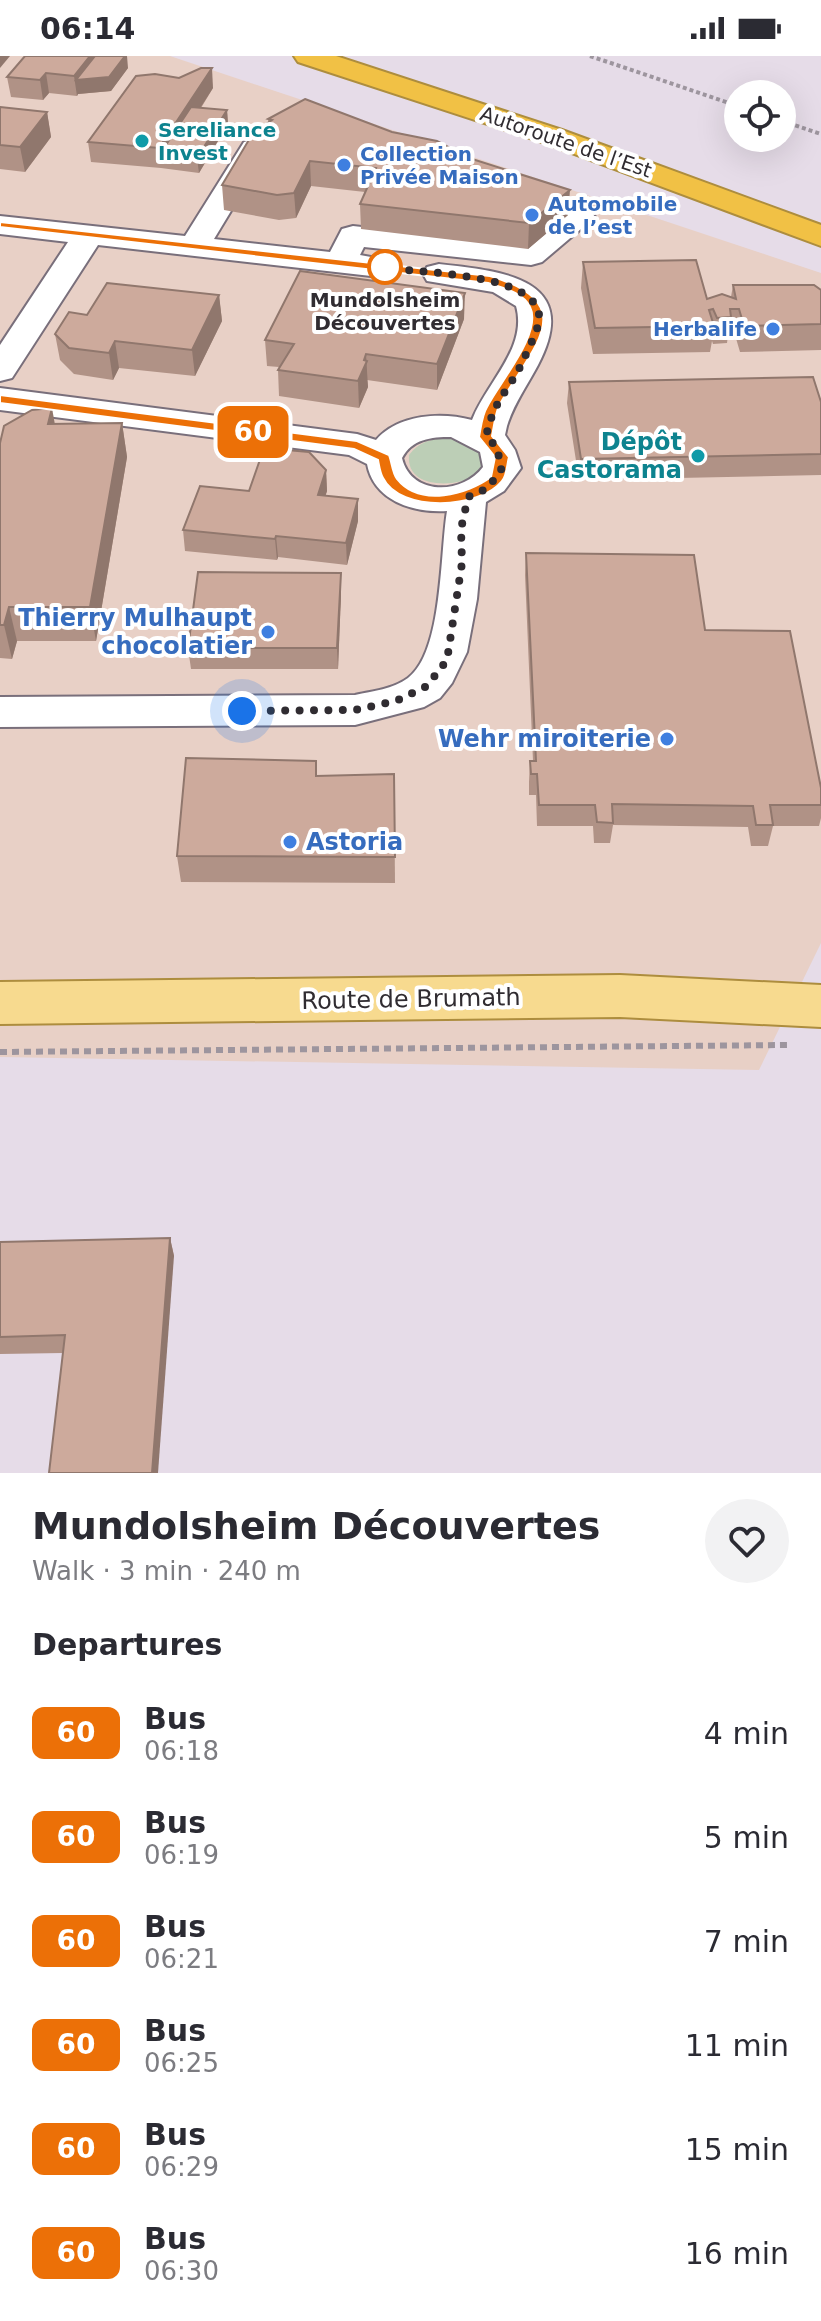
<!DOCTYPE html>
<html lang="en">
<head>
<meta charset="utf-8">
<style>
  body { margin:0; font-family:"DejaVu Sans",sans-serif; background:#f2f2f3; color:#2b2b33; height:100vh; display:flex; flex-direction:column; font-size:30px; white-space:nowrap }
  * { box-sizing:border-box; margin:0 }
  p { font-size:26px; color:#7c7c81 }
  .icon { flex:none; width:44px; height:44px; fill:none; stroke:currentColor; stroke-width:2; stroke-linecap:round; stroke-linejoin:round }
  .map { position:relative; height:1417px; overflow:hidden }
  .drawer { display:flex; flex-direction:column; background:#fff; flex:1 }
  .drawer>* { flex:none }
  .badge { padding:0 16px; border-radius:12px; font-size:28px; line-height:52px }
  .controls { position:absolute; left:724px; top:24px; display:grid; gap:16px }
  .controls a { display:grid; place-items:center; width:72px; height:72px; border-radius:50%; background:#fff; box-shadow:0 8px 32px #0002; font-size:40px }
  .you { position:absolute; width:40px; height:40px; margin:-20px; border:6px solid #fff; border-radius:50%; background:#1a73e8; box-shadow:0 0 0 12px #1a73e833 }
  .map>.badge { position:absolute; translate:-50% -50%; box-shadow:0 0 0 4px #fff }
  h2 { padding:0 32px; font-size:30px; line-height:72px }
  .round { display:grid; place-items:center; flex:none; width:84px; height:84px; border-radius:42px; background:#f2f2f3 }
  .overview { display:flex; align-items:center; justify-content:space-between; height:136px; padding:0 32px }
  h1 { font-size:38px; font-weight:800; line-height:60px }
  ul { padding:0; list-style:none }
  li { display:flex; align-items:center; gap:24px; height:104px; padding:0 32px }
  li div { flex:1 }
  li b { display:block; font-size:30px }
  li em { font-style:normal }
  li .badge { min-width:88px; font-weight:700; text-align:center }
  .status { display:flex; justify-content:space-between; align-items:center; height:56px; padding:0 40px; background:#fff; direction:ltr }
  .status svg { height:22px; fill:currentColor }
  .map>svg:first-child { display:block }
</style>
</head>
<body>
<div class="status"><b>06:14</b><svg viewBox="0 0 49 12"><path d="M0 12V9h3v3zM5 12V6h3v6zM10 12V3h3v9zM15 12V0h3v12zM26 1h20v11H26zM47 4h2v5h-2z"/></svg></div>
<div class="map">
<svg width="821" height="1417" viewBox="0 0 821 1417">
  <rect width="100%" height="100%" fill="#e6dce8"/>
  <polygon fill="#e8d0c6" points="0,0 170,0 821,217 821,887 759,1014 0,1001"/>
  <path fill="#bcceb6" d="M446,382C462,383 481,389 483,408L474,421C453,431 406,433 409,399C419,386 430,383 446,382Z"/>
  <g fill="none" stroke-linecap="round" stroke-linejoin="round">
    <g stroke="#796f7b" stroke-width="4">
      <g id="minor">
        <polygon points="254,83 264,86 269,92 214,183 330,196 342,173 353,170 524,189 556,163 499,143 495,136 499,129 510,127 590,154 595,161 542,206 531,209 364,191 360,199 382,203 387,210 382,217 371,220 98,189 12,322 0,325 0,289 68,186 0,178 0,160 185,180 244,86"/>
        <path d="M439,208C504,215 583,223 538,309C527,330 514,347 507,370L505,379L515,394L521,412L504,435L486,446L477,543L467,596L452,627L440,642L424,651L355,669L0,671V641L355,639C373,635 393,633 408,622C443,596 440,496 447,455C413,457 374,445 367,408L349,399L0,354V332L357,378L376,384C399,358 441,356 472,364C486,327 528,292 516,250L493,236L427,225L423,218L427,211ZM451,381L480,396L483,411C462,439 411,440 402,402C412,383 431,381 451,381Z"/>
      </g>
    </g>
    <g stroke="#ad8d3e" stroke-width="4">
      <polygon id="major" points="620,919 821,929 821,971 620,961 0,968 0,926"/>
    </g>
    <g stroke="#ad8d3e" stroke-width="4">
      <polygon id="highway" points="294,0 336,0 562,74 821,169 821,190 542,86 298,6"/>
    </g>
    <g stroke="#9d959e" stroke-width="4" stroke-dasharray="4 3" stroke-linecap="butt">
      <polyline points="590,0 738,50"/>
      <polyline points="782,65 821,78"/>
    </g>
    <polyline stroke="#9d959e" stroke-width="6" stroke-dasharray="7 5" stroke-linecap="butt" points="0,996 788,989"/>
    <use href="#minor" fill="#fff" fill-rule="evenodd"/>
    <use href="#major" fill="#f7da8f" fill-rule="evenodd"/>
    <use href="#highway" fill="#f1c145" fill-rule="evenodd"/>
  </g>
  <g fill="#b09286">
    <polygon points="25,0 128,12 111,35 78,38 77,40 49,37 43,44 11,41 7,21"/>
    <polygon points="213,32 201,52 227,54 228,68 199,117 161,112 91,106 88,86"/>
    <polygon points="0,51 47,56 51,81 25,116 0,113"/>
    <polygon points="268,63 568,159 528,193 361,173 360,148 365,136 311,130 296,162 279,164 224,154 222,129 268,67"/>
    <polygon points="583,206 707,243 731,241 733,229 821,234 821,294 740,296 735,279 728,279 727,287 713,288 712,285 710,296 593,298 581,232"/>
    <polygon points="219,239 222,265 195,320 119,312 113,324 74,318 60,304 55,278 87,259"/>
    <polygon points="464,263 437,334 367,324 368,331 359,352 279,340 278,314 279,311 267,310 265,284"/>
    <polygon points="569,326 821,346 821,419 579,424 567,347"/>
    <polygon points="122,367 127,401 96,585 17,585 12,603 0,602 0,387 55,368"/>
    <polygon points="326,414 327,435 325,440 358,443 358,465 347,509 278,501 277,504 185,495 183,474 249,435"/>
    <polygon points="526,497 705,574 821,732 821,762 819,770 773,770 768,790 751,790 748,771 613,769 610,787 594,787 593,770 537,770 536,739 529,739 529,726 530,705 533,705 525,519"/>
    <polygon points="341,538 338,613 191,613 188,592"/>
    <polygon points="394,718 395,827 181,826 177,800"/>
    <polygon points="170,1182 174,1200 63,1297 0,1298 0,1186"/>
  </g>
  <g fill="#90776d">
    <polygon points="0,0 10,0 0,12"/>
    <polygon points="90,0 127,0 128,12 111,35 78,38 77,40 74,20"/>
    <polygon points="212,12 213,32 170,99 160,98 159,92"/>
    <polygon points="46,17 49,37 43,44 40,24"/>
    <polygon points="227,54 228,68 199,117 197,102"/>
    <polygon points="47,56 51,81 25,116 20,91"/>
    <polygon points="310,105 311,130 296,162 294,137"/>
    <polygon points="570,134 568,159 528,193 529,167"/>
    <polygon points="465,237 464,263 437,334 437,308"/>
    <polygon points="219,239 222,265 195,320 192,294"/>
    <polygon points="115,285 119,312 113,324 109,297"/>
    <polygon points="366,298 368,331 359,352 358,325"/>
    <polygon points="52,352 58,386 48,368"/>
    <polygon points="122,367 127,401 96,585 90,551"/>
    <polygon points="326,414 327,435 319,461 318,439"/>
    <polygon points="358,443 358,465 347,509 346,487"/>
    <polygon points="276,480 278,501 277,504 275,483"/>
    <polygon points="341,517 341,538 338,613 337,592"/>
    <polygon points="9,551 17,585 12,603 4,569"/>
    <polygon points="170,1182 174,1200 158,1417 152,1417"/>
  </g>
  <g fill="#cdaa9c" stroke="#90776d" stroke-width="2">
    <polygon points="25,0 90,0 74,20 46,17 40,24 7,21"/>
    <polygon points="95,0 125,0 109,21 76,24"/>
    <polygon points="201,12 212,12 159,92 88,86 136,20 155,18 179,22"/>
    <polygon points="305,43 392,76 437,85 469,102 570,134 529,167 360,148 376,112 310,105 294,137 277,139 222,129 250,82 255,83 262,71 272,64 268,63"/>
    <polygon points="0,51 47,56 20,91 0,89"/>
    <polygon points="191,51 227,54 197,102 160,98"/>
    <polygon points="696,204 707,243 722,238 736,243 733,229 814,229 821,234 821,268 744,270 739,253 730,253 731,261 717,262 713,253 709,254 714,270 595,272 583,206"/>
    <polygon points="300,215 465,237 437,308 366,298 364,304 367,305 358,325 278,314 294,288 265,284"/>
    <polygon points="107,227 219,239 192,294 115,285 109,297 69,292 55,278 69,256 87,259"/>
    <polygon points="813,321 821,346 821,398 581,403 569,326"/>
    <polygon points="52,352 48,368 122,367 90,551 9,551 4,569 0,569 0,387 4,370 32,354"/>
    <polygon points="264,392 309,396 326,414 318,439 358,443 346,487 276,480 275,483 183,474 200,430 249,435"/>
    <polygon points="526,497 694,499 705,574 790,575 821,732 821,749 770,749 773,769 756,769 753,750 612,748 613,767 597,766 595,749 539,749 537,718 531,718 530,705 536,705"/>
    <polygon points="198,516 341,517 337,592 188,592"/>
    <polygon points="186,702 316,705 316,720 394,718 395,801 177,800"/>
    <polygon points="170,1182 152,1417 49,1417 65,1279 0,1281 0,1186"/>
  </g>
  <path fill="#ec7007" stroke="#fff" stroke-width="2" d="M0,166L490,220C586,248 529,294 499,350C495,359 494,371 492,380L509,401C507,408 507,420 502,425C480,453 400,457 383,422C380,417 379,409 378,404L354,393L0,347V339L357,385L389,399C392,406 392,416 397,423C420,452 468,438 491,421L495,401L479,381C481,371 482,359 487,351C498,328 543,277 530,251C523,236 502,232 488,227L0,171Z"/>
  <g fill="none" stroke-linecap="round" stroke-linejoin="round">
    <path stroke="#302c31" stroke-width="8" stroke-dasharray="0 14.4" d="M242,655L355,654L396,645L427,630L447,604L462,507L461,473L468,441L488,432L502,412L496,390L486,381C494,342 508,337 523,305C528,293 537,277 539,265C545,214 409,218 385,211"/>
  </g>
  <g fill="#0f9aa8" stroke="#fff" stroke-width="3">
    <circle cx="142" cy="85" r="8"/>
    <circle cx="698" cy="400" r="8"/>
  </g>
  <g fill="#3f7fe0" stroke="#fff" stroke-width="3">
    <circle cx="344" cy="109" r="8"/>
    <circle cx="532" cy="159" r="8"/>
    <circle cx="773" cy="273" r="8"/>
    <circle cx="268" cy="576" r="8"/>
    <circle cx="667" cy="683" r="8"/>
    <circle cx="290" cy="786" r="8"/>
  </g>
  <circle fill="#fff" stroke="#ec7007" stroke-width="4" cx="385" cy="211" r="16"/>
  <g text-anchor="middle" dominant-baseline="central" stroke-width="8" stroke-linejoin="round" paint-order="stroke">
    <g font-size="20" font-weight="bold" fill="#0d838f" stroke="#fff" text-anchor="start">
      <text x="158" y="74">Sereliance<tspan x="158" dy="23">Invest</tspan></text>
    </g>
    <g font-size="20" fill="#302c31" stroke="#fff">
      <text transform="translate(566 86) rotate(19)">Autoroute de l’Est</text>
    </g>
    <g font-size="20" font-weight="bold" fill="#366cbe" stroke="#fff" text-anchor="start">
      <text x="360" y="98">Collection<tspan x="360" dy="23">Privée Maison</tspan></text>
      <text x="548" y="148">Automobile<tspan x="548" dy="23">de l’est</tspan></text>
      <text x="757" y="273" text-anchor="end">Herbalife</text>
    </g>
    <g font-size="20" font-weight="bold" fill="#302c31" stroke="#fff">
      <text x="385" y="244">Mundolsheim<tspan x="385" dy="23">Découvertes</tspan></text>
    </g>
    <g font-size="24" font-weight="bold" fill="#0d838f" stroke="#fff" text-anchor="end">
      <text x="682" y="386">Dépôt<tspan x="682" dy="28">Castorama</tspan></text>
    </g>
    <g font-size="24" font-weight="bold" fill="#366cbe" stroke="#fff" text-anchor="end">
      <text x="252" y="562">Thierry Mulhaupt<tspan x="252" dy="28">chocolatier</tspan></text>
      <text x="651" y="683">Wehr miroiterie</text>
      <text x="306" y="786" text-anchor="start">Astoria</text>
    </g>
    <g font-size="24" fill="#302c31" stroke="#fff">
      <text transform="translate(411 943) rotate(-1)">Route de Brumath</text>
    </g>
  </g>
</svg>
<div class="controls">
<a><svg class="icon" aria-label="locate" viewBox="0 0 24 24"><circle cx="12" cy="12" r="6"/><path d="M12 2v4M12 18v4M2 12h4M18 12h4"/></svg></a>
</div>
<div class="you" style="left:242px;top:655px"></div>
<b class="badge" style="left:253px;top:376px;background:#ec7007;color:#fff">60</b>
</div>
<section class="drawer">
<div class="overview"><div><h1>Mundolsheim Découvertes</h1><p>Walk · 3 min · 240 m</p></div><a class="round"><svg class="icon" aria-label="heart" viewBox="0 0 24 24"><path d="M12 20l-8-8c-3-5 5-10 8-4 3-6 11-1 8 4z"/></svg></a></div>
<h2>Departures</h2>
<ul>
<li><span class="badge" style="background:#ec7007;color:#fff">60</span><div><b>Bus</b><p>06:18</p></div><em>4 min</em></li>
<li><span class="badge" style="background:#ec7007;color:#fff">60</span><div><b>Bus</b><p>06:19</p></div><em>5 min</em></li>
<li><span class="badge" style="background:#ec7007;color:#fff">60</span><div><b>Bus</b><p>06:21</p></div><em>7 min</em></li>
<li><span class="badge" style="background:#ec7007;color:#fff">60</span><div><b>Bus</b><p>06:25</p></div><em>11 min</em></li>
<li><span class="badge" style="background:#ec7007;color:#fff">60</span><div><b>Bus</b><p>06:29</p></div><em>15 min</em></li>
<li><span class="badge" style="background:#ec7007;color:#fff">60</span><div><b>Bus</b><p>06:30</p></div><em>16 min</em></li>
</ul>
</section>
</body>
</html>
